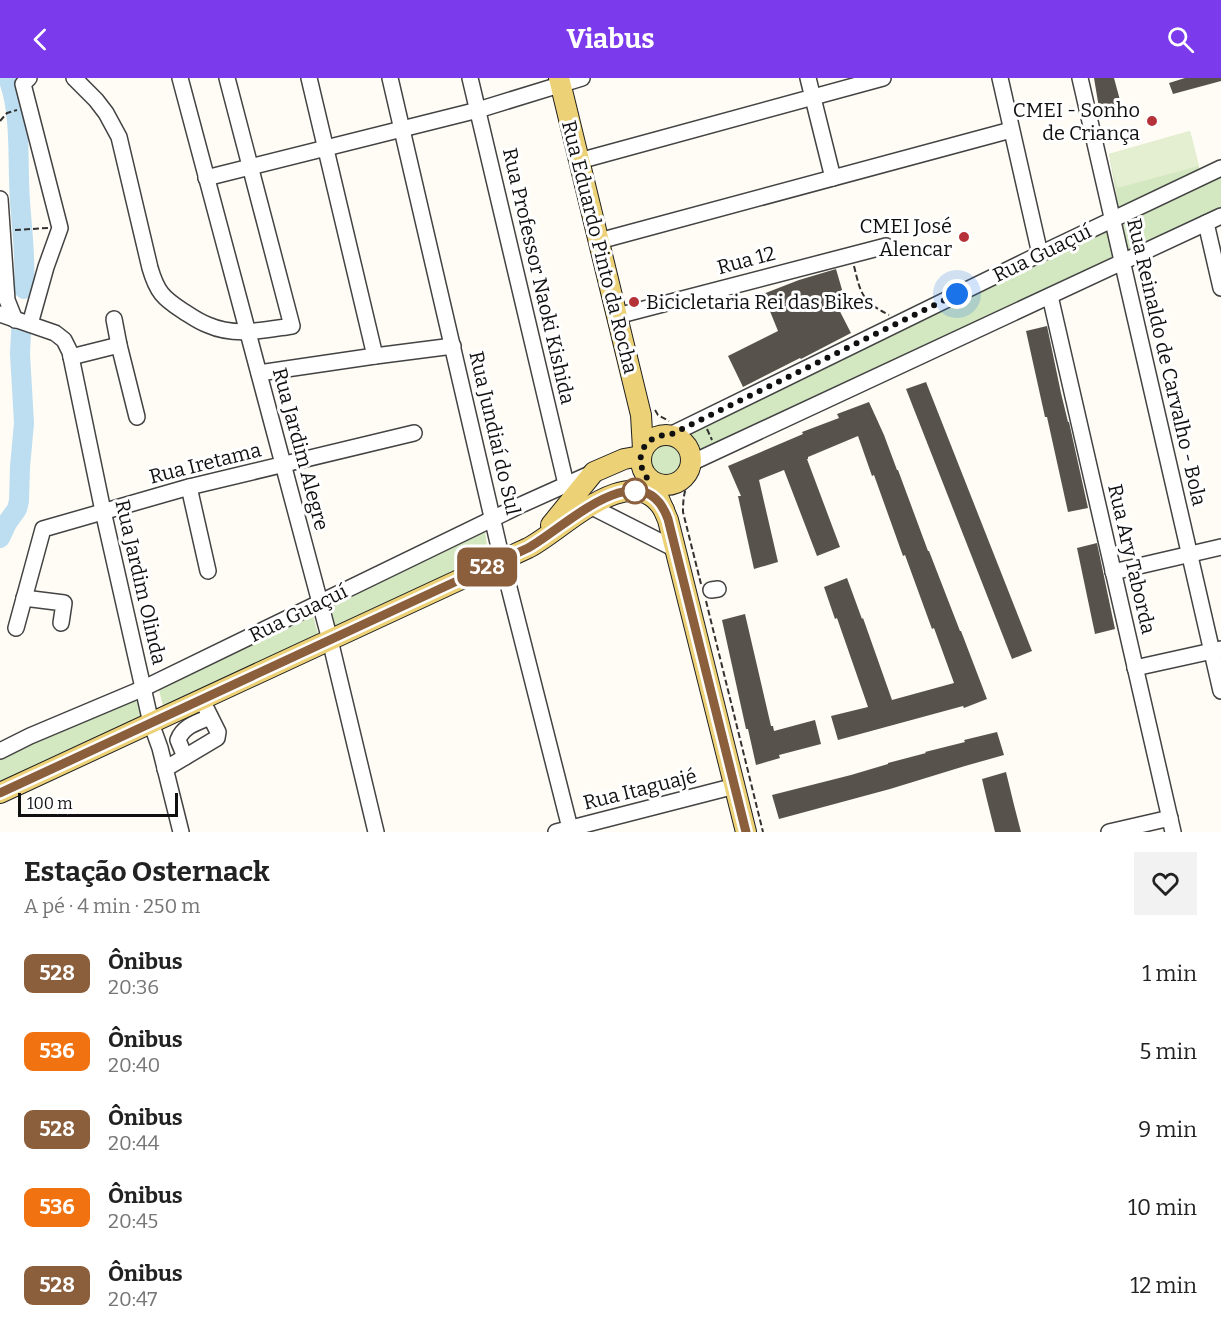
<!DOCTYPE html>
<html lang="pt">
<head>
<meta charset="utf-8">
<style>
  body { margin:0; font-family:Bitter,serif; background:#f2f2f2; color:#222; height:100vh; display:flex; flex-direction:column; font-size:22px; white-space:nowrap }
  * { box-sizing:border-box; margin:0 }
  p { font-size:20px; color:#767676 }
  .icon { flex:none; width:33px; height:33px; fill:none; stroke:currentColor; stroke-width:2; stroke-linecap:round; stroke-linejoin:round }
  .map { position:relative; height:754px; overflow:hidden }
  .panel { display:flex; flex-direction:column; background:#fff; flex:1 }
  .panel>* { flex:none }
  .badge { padding:0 12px; border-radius:9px; font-size:21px; line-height:39px }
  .scale { position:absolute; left:18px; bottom:15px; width:160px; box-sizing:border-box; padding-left:6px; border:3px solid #101010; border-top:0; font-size:16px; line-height:21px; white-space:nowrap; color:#101010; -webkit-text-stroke:4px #fff; paint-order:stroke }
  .you { position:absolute; width:30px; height:30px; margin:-15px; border:4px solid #fff; border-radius:50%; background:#1a73e8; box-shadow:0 0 0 9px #1a73e833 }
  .map>.badge { position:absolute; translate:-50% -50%; box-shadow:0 0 0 3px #fff }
  .round { display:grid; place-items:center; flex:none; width:63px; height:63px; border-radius:0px; background:#f2f2f2 }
  .headline { display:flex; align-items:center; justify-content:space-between; height:102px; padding:0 24px }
  h1 { font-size:28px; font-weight:700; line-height:45px }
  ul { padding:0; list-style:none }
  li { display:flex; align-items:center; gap:18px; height:78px; padding:0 24px }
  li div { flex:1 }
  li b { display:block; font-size:22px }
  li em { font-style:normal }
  li .badge { min-width:66px; font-weight:700; text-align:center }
  header { display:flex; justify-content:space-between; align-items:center; height:78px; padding:0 24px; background:#7c3aed; color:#fff; font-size:27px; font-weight:700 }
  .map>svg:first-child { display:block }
</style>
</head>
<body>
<header><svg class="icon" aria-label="back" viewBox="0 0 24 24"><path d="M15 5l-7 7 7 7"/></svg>Viabus<svg class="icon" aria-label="search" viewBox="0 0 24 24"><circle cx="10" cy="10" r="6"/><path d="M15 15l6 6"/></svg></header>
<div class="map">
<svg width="1221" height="754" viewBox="0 0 1221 754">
  <rect width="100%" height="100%" fill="#fefcf4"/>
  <g fill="#d3e7c0">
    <polygon points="1190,53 1200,93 1119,131 1109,76"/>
    <polygon points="1221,98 1221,133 1129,175 1120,145"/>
    <polygon points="1108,150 1116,181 698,376 685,355"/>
    <circle cx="666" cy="382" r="21"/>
    <polygon points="485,454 489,479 334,551 330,529"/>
    <polygon points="313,537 319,560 164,632 158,608"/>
    <polygon points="139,617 144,641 0,705 0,680"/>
  </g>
  <polygon fill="#e4efd1" points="1190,53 1199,88 1117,110 1109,76"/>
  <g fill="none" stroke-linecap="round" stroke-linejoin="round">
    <g stroke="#bdddf1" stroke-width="20">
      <path d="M8,0C22,35 17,85 20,123C22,153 26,181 24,211"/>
      <polyline points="0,460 7,445 17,431 19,423 20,389 24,345 20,276 21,254"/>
    </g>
  </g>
  <g fill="#58524d">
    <polygon points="1094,0 1114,0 1121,26 1112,28 1113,34 1100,36"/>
    <polygon points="1185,0 1221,0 1221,3 1173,16 1169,5"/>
    <polygon points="836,191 843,215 832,218 851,255 801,281 800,280 743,309 728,278 778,253 763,216 799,202"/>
    <polygon points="1047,248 1061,315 1068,344 1069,344 1088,430 1068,434 1051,357 1047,339 1045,339 1026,253"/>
    <polygon points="926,304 1032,573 1012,581 906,311"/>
    <polygon points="869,324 884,357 897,392 898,392 928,473 929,473 960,553 961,553 987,621 964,630 963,628 838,662 831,638 868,629 837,540 835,541 824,509 847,500 862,541 863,540 892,622 954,605 934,550 932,551 905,477 903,478 874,397 872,398 858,358 808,379 808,381 807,381 840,469 817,478 784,392 759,402 778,484 754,491 738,418 741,418 728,388 803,356 802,354 839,340 837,336"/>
    <polygon points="1097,465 1115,551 1095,556 1077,470"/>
    <polygon points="745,536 771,648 773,648 774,653 815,642 821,666 779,677 780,680 756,687 748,651 746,651 722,542"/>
    <polygon points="997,654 1004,677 965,688 890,711 779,741 772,717 851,697 888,686 888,685 926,675 925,674 965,664 964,662"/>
    <polygon points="1006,694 1014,727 1021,754 995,754 987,722 982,701"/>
  </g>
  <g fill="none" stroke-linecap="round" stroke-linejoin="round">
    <g stroke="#434343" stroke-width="18">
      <g id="minor">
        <polyline points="29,0 23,6 60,150 46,189 30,246"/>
        <path d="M74,0L96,22L106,35L119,59L150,190C157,214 163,220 183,233C191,238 199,244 208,247C235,259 264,252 292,248L227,0"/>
        <polyline points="180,0 330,562 376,754"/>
        <polyline points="309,0 375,278"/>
        <polyline points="390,0 502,482 571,754"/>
        <polyline points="470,0 566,406"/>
        <polyline points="808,0 833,100"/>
        <polyline points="1000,0 1040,176"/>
        <polyline points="1080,0 1221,613"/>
        <polyline points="579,83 883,0"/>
        <polyline points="206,100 478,32 582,0"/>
        <polyline points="0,121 7,222 15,242"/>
        <polyline points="1206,145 1221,210"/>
        <polyline points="599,163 1011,52"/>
        <polyline points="1050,218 1173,754"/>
        <polyline points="0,236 55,255 64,262 70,274 103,433 151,645 160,670 181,754"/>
        <polyline points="617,238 886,168"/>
        <polyline points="114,241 119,267 137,339"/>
        <polyline points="71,279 119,267"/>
        <polyline points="259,295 375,278 453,268"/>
        <polyline points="670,357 1040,176 1221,90"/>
        <polyline points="691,385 1221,138"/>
        <polyline points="189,409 208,493"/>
        <polyline points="590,428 675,471"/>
        <polyline points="1113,494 1221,469"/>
        <polyline points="711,512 718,511"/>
        <polyline points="24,520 64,525 61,545"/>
        <polyline points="16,550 43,451 189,409 414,355"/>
        <polyline points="1135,590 1221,571"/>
        <polyline points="0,673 30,658 144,610 523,426 592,395"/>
        <path d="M185,679L178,662C183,648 198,644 210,639"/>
        <polyline points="165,691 217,660 218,654 202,622"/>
        <polyline points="556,754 735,708"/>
        <polyline points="1109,754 1170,740"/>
      </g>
    </g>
    <g stroke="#212121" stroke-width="22">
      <g id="major">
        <polyline points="559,0 641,337 643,371"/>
        <circle cx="666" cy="382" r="25"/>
        <polyline points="659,421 668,442 746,754"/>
        <polyline points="551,447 594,394 624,381 641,378"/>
        <path d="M0,715L528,470C562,453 631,378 664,432"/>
      </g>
    </g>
    <g stroke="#323232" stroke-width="2" stroke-dasharray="6 3" stroke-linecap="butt">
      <polyline points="0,43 7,35 17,32"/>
      <polyline points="15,152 48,150"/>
      <path d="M854,188C861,217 862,223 889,237"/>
      <polyline points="655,332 658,337 669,343"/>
      <polyline points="707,351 712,362"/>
      <path d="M694,397C684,407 683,421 683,434L701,506"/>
      <polyline points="706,523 763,754"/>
    </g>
    <use href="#minor" stroke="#fff" stroke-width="15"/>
    <use href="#major" stroke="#ecd176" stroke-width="20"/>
  </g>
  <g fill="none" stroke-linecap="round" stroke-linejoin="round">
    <g stroke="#fff" stroke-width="14">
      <path id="line" d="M0,715L528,470C562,452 642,370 668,441L746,754"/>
    </g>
    <use href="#line" stroke="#8b5e3c" stroke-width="9"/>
    <path stroke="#101010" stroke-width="6" stroke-dasharray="0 10.8" d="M635,413H633L647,400C632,379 645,356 670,357L957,216"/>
  </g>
  <g fill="#b53338" stroke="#fff" stroke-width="2">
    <circle cx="1152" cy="43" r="6"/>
    <circle cx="964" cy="159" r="6"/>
    <circle cx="634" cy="224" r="6"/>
  </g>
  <circle fill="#fff" stroke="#8b5e3c" stroke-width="3" cx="635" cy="413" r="12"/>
  <g text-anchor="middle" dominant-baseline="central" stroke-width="6" stroke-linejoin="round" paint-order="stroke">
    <g font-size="20" fill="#101010" stroke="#fff" text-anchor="end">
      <text x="1140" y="32">CMEI - Sonho<tspan x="1140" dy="23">de Criança</tspan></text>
      <text x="952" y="148">CMEI José<tspan x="952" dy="23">Alencar</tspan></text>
      <text x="646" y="224" text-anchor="start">Bicicletaria Rei das Bikes</text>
    </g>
    <g font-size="20" fill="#101010" stroke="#fff">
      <text transform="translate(600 169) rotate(76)">Rua Eduardo Pinto da Rocha</text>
      <text transform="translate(1042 175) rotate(-26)">Rua Guaçuí</text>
      <text transform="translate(746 182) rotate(-15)">Rua 12</text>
      <text transform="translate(539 198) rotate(77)">Rua Professor Naoki Kishida</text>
      <text transform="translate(1167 284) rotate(77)">Rua Reinaldo de Carvalho - Bola</text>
      <text transform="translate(495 355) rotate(77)">Rua Jundiaí do Sul</text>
      <text transform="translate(301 371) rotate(75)">Rua Jardim Alegre</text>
      <text transform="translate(205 385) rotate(-14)">Rua Iretama</text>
      <text transform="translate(1132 481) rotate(77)">Rua Ary Taborda</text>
      <text transform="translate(141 504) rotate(77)">Rua Jardim Olinda</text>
      <text transform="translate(298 535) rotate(-26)">Rua Guaçuí</text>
      <text transform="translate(640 711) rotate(-14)">Rua Itaguajé</text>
    </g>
  </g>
</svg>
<div class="scale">100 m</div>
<div class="you" style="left:957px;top:216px"></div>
<b class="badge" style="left:487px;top:489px;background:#8b5e3c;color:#fff">528</b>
</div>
<section class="panel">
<div class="headline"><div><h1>Estação Osternack</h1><p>A pé · 4 min · 250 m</p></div><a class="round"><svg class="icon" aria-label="heart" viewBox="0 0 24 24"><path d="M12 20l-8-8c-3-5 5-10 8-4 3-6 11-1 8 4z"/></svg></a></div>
<ul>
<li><span class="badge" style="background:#8b5e3c;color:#fff">528</span><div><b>Ônibus</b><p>20:36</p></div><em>1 min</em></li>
<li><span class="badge" style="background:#f17210;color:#fff">536</span><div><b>Ônibus</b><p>20:40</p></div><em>5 min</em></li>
<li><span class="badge" style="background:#8b5e3c;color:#fff">528</span><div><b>Ônibus</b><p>20:44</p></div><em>9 min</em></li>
<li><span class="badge" style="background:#f17210;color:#fff">536</span><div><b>Ônibus</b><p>20:45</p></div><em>10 min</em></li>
<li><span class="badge" style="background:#8b5e3c;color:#fff">528</span><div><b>Ônibus</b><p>20:47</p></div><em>12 min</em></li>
</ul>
</section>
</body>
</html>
